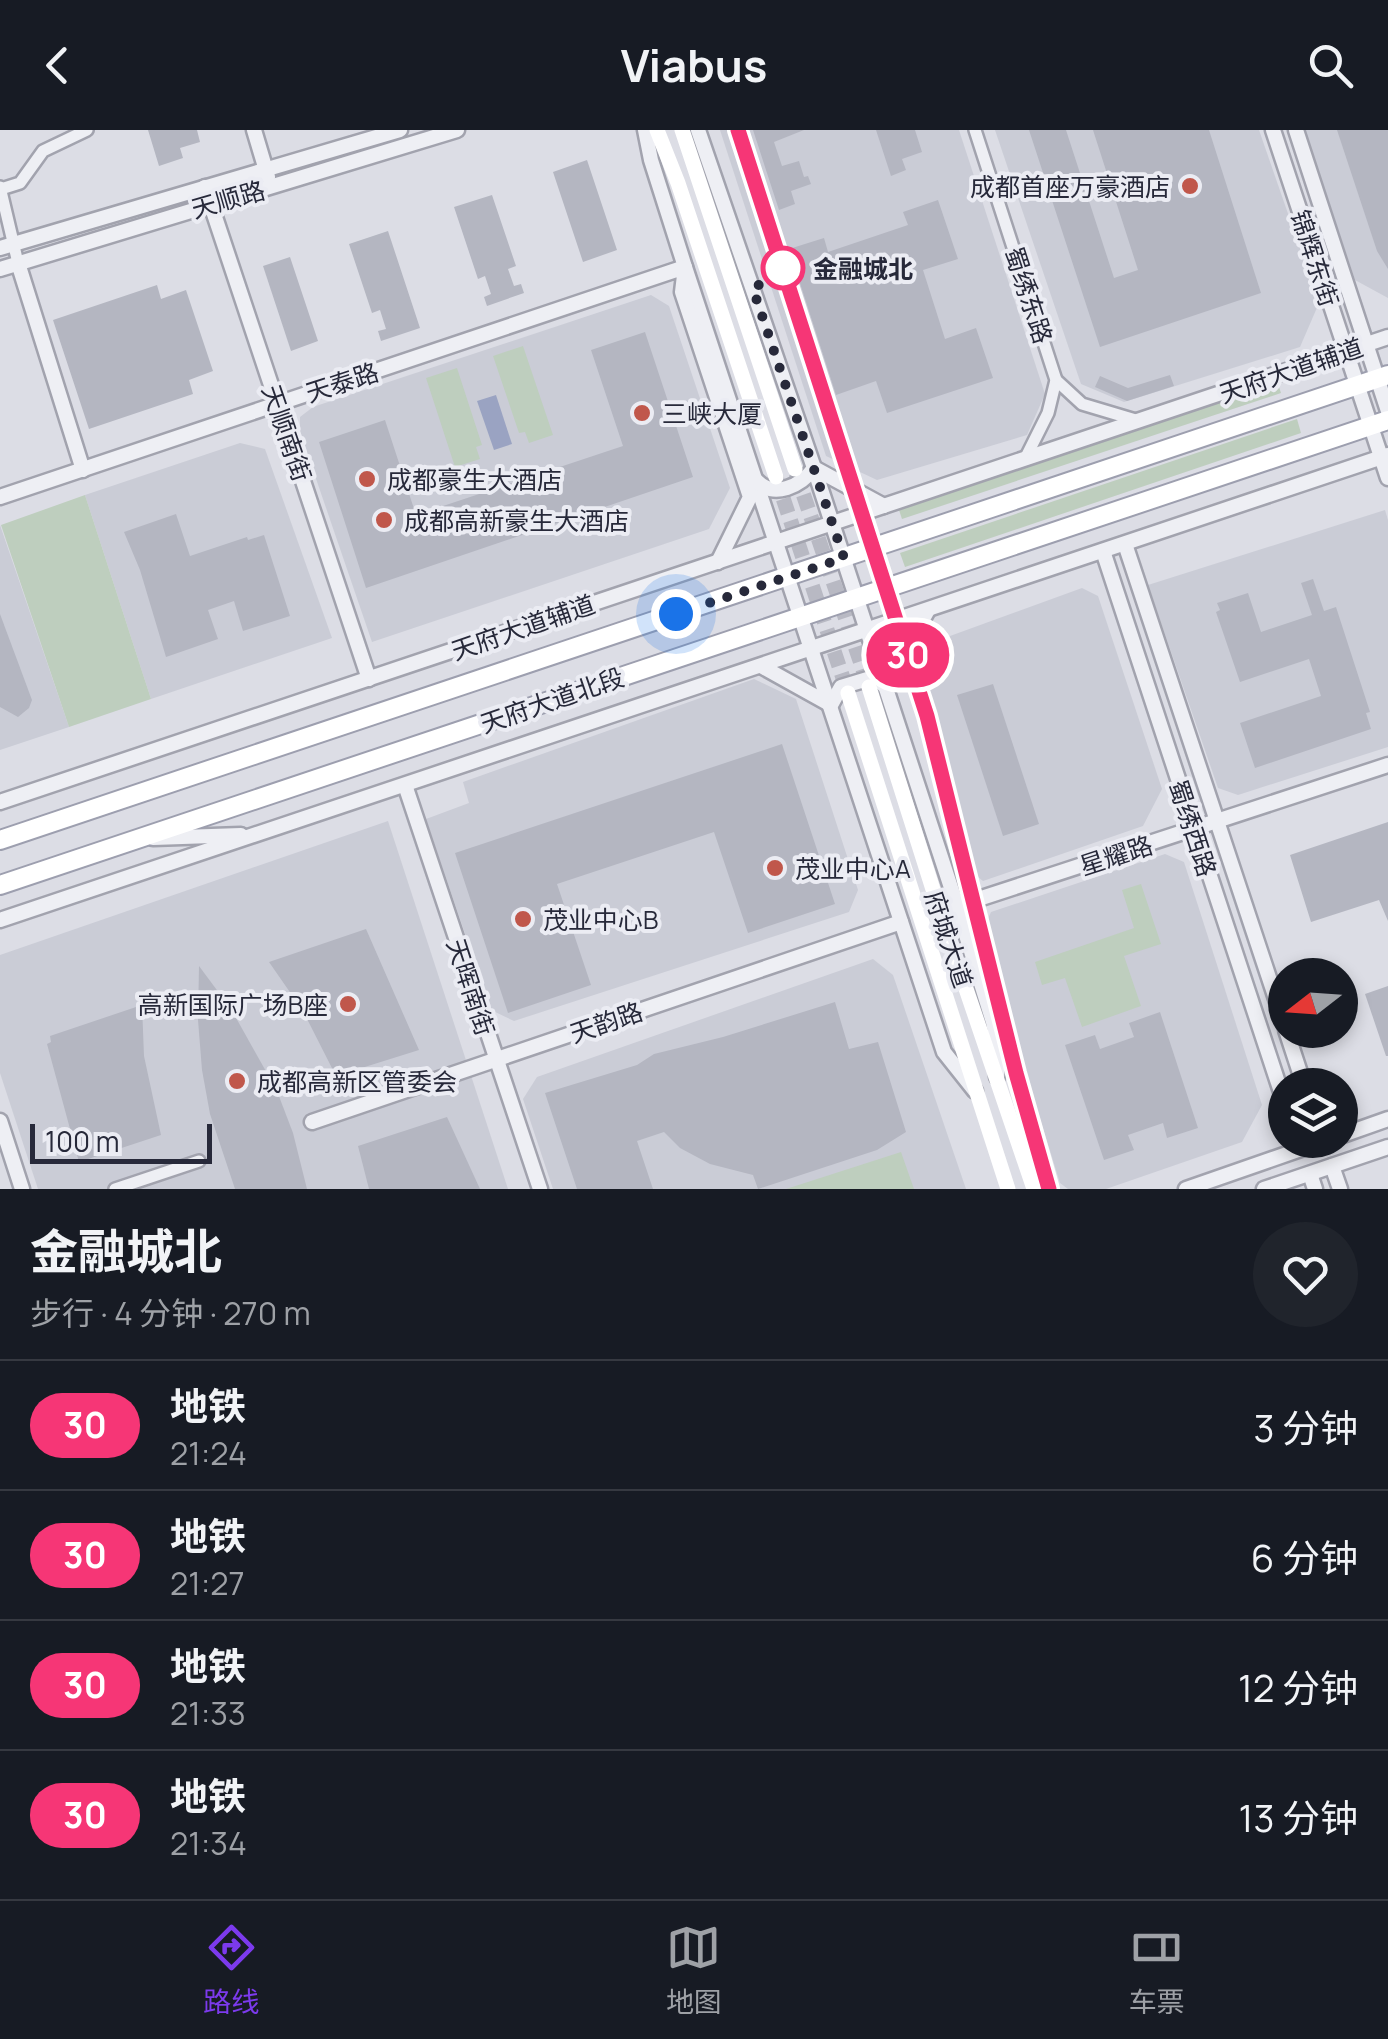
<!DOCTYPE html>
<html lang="zh">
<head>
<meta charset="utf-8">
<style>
  body { margin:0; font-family:Manrope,"Noto Sans SC",sans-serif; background:#20242c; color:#f1f3f6; height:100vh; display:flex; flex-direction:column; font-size:38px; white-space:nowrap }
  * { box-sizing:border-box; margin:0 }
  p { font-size:32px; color:#9ea1a6 }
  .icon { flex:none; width:55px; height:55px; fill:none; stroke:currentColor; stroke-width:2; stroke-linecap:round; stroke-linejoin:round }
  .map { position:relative; height:1059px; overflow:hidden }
  .drawer { display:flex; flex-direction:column; background:#171b24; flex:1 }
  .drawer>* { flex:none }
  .badge { padding:0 20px; border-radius:32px; font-size:35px; line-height:65px }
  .needle { width:65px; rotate:253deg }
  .tools { position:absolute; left:1268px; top:828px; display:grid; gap:20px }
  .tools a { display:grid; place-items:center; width:90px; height:90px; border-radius:50%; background:#171b24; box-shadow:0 5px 15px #0003; font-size:50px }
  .scale { position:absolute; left:30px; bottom:25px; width:182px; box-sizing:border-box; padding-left:10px; border:5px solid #27293a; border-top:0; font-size:28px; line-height:35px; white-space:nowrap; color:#27293a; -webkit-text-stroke:8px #ebecf3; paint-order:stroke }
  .you { position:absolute; width:50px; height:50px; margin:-25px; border:8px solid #fff; border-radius:50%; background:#1a73e8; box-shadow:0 0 0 15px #1a73e833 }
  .map>.badge { position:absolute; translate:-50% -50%; box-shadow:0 0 0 5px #fff }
  .round { display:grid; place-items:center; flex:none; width:105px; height:105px; border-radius:52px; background:#20242c }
  .headline { display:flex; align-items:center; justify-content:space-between; height:170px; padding:0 30px }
  h1 { font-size:48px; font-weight:700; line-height:75px }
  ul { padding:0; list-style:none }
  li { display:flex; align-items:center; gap:30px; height:130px; padding:0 30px; border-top:2px solid #363941 }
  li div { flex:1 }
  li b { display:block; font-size:38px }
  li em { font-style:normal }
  li .badge { min-width:110px; font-weight:700; text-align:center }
  header { display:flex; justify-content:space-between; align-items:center; height:130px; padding:0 30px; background:#171b24; font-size:45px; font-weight:700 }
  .dock { display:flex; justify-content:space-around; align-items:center; height:140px; border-top:2px solid #363941; background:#171b24; font-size:28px; color:#9ea1a6 }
  .dock a { display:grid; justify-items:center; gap:5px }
  .dock .active { color:#7c3aed }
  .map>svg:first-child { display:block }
</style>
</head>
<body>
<header><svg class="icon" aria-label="back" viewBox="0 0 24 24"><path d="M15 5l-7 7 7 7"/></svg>Viabus<svg class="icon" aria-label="search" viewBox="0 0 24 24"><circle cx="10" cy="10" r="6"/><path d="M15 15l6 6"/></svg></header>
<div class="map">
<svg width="1388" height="1059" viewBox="0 0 1388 1059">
  <rect width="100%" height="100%" fill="#dcdde5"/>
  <g fill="#caccd6">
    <polygon points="720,0 959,0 1045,264 1027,305 877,350 826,326"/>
    <polygon points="995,0 1259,0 1319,173 1300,217 1124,272 1081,254"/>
    <polygon points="1305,0 1388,0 1388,168 1355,150"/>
    <polygon points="651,165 669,176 730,358 709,399 372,512 300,302 300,287 313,277"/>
    <polygon points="240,313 265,319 332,508 151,569 85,365"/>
    <polygon points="1385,380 1388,390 1388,617 1238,665 1218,658 1148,455"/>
    <polygon points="0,395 69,597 0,620"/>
    <polygon points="1082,458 1098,466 1162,659 1143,696 983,751 969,740 918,583 950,506"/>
    <polygon points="754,549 796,569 858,760 849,782 514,891 491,880 426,689 469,673 463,652"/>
    <polygon points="388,691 508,1059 38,1059 0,943 0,825"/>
    <polygon points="1165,724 1184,732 1262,975 1242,1012 1106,1059 1068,1059 1060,1053 982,802 991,782"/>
    <polygon points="873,829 893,845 966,1059 553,1059 523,969 537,947"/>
  </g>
  <g fill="#becebe">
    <polygon points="523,216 553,305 529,313 525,302 519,303 493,226"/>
    <polygon points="457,238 482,315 476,317 480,329 455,337 426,248"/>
    <polygon points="1276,248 1281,263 902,389 897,374"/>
    <polygon points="1297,289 1301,303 905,437 900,423"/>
    <polygon points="85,365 151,569 69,597 1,395"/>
    <polygon points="1141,754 1161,814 1124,826 1141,876 1082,897 1065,848 1042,855 1035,832 1134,798 1122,760"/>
    <polygon points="901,1022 914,1059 786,1059"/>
  </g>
  <polygon fill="#9aa3c2" points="496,265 512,314 494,320 477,271"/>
  <g fill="#b4b6c1">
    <polygon points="148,0 197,0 200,12 180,18 183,28 159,36"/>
    <polygon points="753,0 804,0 774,12 782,36 799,31 804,47 808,46 811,54 791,61 795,74 779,80"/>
    <polygon points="876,0 915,0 922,22 902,29 906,40 891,46"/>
    <polygon points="1029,0 1066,0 1114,148 1138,140 1093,0 1209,0 1261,163 1100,217"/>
    <polygon points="1337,0 1388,0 1388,139 1377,121"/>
    <polygon points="587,30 617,120 583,132 553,42"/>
    <polygon points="492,65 516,136 508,139 514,156 521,154 524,163 487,176 484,167 491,164 485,146 478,149 454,77"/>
    <polygon points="938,70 958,129 923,140 945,209 976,198 993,248 887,283 876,251 836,265 789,119 824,108 828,122 908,95 903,82"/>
    <polygon points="388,101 420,198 381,211 378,201 386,199 380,180 372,183 349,114"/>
    <polygon points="290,127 318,211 291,221 263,136"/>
    <polygon points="157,155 161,169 186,160 213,241 189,250 193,264 89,299 53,190"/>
    <polygon points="645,202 693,347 366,458 319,312 385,290 416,385 623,316 591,220"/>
    <polygon points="1170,245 1174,256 1127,271 1095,257 1100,246 1128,258"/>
    <polygon points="176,384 190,426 247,407 248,410 264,405 290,486 243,501 234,471 208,480 218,509 166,527 140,440 124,402"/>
    <polygon points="1313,449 1324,481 1336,477 1370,582 1366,583 1371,599 1255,638 1240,593 1321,566 1309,529 1240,552 1216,482 1220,480 1217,473 1248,463 1261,502 1312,485 1301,453"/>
    <polygon points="0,484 32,570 29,578 18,587 0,577"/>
    <polygon points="993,554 1039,694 1003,706 957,565"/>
    <polygon points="782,614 835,774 748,803 714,702 557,754 591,855 508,883 455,723"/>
    <polygon points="1388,692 1388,791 1379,770 1311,792 1290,725"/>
    <polygon points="366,799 419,920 336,946 303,881 269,832"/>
    <polygon points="199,836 231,879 277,961 293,1003 307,1059 235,1059 210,984 202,940 198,890"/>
    <polygon points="1388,856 1388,926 1386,926 1365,864"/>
    <polygon points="835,872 849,919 878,912 906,1002 877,1020 758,1059 753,1045 710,1034 680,1018 664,1002 637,1011 653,1059 577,1059 545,963 637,935 654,924 723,907"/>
    <polygon points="142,875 144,926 161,1005 79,1032 47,914 51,912 50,906"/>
    <polygon points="1160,882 1198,998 1167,1008 1163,993 1128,1005 1134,1020 1104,1030 1065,915 1095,905 1100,919 1134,907 1129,893"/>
    <polygon points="447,987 480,1059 369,1059 358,1016"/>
  </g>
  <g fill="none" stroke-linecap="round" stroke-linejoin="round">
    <g stroke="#b8b9c3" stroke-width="15" stroke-dasharray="15 8" stroke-linecap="butt">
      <polyline points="796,343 869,557"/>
      <polyline points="776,347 848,563"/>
    </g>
    <g stroke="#a2a3ae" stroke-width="16">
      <g id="minor">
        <polyline points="975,0 1056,250 1048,283 1025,329"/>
        <polyline points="0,57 18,133"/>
        <polyline points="1,59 20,53 43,21 87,0"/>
        <polyline points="1056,250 1082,274 1139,291"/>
        <polyline points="115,1059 199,1031"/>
      </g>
    </g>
    <g stroke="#a2a3ae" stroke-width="19">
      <g id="tertiary">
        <polyline points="254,0 268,47"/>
        <polyline points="645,0 651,30 685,137 944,922 975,961"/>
        <polyline points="698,0 814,338 957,776 993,892 999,920 997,947"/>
        <polyline points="1273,0 1388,348"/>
        <polyline points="1296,0 1388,281"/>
        <polyline points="205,57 369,549"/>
        <polyline points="0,118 400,0"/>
        <polyline points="18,133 83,340"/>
        <polyline points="0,139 457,0"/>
        <path d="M757,351C774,369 801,356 814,338L884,376"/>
        <polyline points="0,367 685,137 682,162 750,367 718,432"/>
        <polyline points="1125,414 1285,896"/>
        <polyline points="1103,421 1285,974"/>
        <polyline points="761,536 831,575 841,557 874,547 886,557 928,480"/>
        <polyline points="405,655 540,1059"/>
        <polyline points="0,672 1388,207"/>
        <polyline points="153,708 241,705"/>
        <polyline points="957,776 1388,635"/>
        <polyline points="0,790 1388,325"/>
        <polyline points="1286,900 1304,955"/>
        <polyline points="0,991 22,1059"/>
        <polyline points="312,992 901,792"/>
        <polyline points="1340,1006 1388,989"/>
        <polyline points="1332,1036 1340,1059"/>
        <polyline points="1310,1044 1315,1059"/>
        <polyline points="1186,1059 1327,1010"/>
        <polyline points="1264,1059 1388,1017"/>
      </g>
    </g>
    <g stroke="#9d9faf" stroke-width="22">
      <g id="primary">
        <polyline points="0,710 1388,245"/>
        <polyline points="0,755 1388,290"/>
      </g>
    </g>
    <use href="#minor" stroke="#eeeff4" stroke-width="11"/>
    <use href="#tertiary" stroke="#eeeff4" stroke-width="14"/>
    <g stroke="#fff" stroke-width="15">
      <polyline points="657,0 678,53 776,347"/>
      <polyline points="682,0 795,339"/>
      <polyline points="869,557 942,788 1034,1059"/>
      <polyline points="848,563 1008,1059"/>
    </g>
    <use href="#primary" stroke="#fff" stroke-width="18"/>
  </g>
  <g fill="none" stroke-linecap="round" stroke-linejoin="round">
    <g stroke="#fff" stroke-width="22">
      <polyline id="line" points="738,0 927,586 1016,943 1049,1059"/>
    </g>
    <use href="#line" stroke="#f63676" stroke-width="15"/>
    <polyline stroke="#27293a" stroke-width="10" stroke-dasharray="0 18" points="676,484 844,428 753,159 783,138"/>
  </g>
  <g fill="#c0574b" stroke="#ebecf3" stroke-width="4">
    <circle cx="1190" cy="56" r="10"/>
    <circle cx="642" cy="283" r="10"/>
    <circle cx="367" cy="349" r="10"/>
    <circle cx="384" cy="390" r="10"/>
    <circle cx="775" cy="738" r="10"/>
    <circle cx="523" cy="789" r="10"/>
    <circle cx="348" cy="874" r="10"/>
    <circle cx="237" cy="951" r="10"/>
  </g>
  <circle fill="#fff" stroke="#f63676" stroke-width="5" cx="783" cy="138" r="20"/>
  <g text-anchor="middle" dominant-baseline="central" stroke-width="8" stroke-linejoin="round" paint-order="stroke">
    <g font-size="25" fill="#27293a" stroke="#ebecf3" text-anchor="start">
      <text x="1170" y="56" text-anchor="end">成都首座万豪酒店</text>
      <text x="662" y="283">三峡大厦</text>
      <text x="387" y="349">成都豪生大酒店</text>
      <text x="404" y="390">成都高新豪生大酒店</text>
      <text x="795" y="738">茂业中心A</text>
      <text x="543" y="789">茂业中心B</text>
      <text x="328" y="874" text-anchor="end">高新国际广场B座</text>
      <text x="257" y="951">成都高新区管委会</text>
    </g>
    <g font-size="25" fill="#27293a" stroke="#ebecf3">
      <text transform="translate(228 69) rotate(-16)">天顺路</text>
      <text transform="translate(1315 128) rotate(72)">锦辉东街</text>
      <text transform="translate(1029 165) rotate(72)">蜀绣东路</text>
      <text transform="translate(1291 240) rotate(-19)">天府大道辅道</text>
      <text transform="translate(342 252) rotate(-18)">天泰路</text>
      <text transform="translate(287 303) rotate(71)">天顺南街</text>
      <text transform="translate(523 497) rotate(-19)">天府大道辅道</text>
      <text transform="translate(552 570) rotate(-19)">天府大道北段</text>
      <text transform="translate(1193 698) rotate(72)">蜀绣西路</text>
      <text transform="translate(1116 725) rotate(-18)">星耀路</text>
      <text transform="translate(949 809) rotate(72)">府城大道</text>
      <text transform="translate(471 857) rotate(72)">天晖南街</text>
      <text transform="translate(606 892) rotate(-19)">天韵路</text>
    </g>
    <g font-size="25" font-weight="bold" fill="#27293a" stroke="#ebecf3" text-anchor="start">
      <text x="813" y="138">金融城北</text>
    </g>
  </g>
</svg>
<div class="tools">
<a><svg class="needle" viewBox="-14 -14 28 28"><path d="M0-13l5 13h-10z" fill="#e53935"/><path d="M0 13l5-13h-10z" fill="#9ea1a6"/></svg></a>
<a><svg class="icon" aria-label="layers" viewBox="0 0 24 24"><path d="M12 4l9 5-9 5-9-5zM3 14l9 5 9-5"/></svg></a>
</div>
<div class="scale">100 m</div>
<div class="you" style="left:676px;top:484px"></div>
<b class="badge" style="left:908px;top:525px;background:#f63676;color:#fff">30</b>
</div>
<section class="drawer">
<div class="headline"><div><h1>金融城北</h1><p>步行 · 4 分钟 · 270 m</p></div><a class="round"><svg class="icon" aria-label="heart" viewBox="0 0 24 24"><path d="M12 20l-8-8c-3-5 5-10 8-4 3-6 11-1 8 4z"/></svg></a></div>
<ul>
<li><span class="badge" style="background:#f63676;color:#fff">30</span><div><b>地铁</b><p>21:24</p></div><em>3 分钟</em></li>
<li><span class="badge" style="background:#f63676;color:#fff">30</span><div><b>地铁</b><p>21:27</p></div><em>6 分钟</em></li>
<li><span class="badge" style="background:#f63676;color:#fff">30</span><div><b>地铁</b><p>21:33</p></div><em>12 分钟</em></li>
<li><span class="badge" style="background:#f63676;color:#fff">30</span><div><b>地铁</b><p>21:34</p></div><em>13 分钟</em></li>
</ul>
</section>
<nav class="dock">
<a class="active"><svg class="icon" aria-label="directions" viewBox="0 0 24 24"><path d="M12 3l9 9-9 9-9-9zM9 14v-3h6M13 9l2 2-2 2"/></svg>路线</a>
<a><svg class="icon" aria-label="map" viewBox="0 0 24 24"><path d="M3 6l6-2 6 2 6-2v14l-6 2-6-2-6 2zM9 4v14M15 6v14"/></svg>地图</a>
<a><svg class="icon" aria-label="tickets" viewBox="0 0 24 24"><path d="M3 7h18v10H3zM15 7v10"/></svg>车票</a>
</nav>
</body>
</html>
